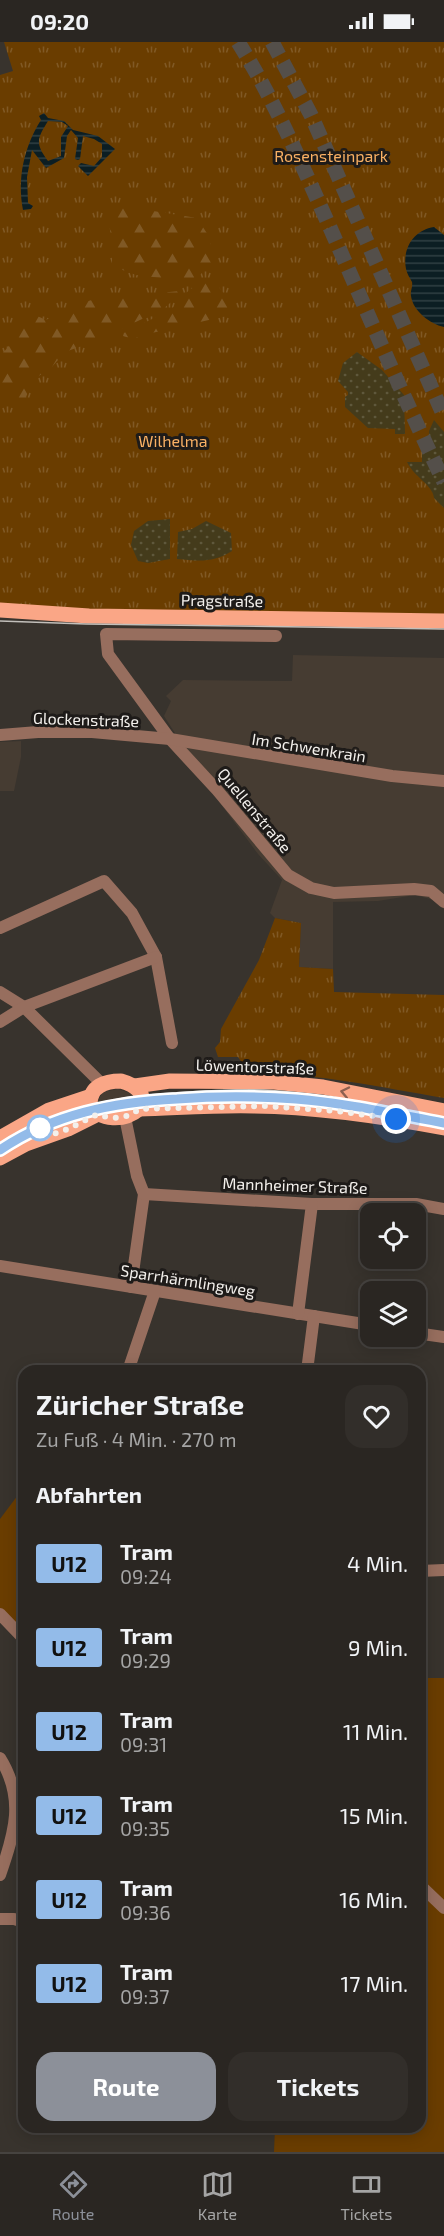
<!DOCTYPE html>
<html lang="de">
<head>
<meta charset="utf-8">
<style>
  body { margin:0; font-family:"Exo 2",sans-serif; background:#322e2a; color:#f1f3f6; height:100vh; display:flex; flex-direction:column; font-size:22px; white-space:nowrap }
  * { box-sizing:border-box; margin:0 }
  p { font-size:20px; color:#a5a5a5 }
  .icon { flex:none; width:33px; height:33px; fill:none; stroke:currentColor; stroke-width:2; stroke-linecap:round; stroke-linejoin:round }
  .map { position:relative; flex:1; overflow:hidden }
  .drawer { position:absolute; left:18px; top:1323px; width:408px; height:768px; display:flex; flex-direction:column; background:#2a2622; border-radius:18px; box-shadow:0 3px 15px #0003,0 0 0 2px #464340 }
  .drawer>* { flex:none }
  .badge { padding:0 12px; border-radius:4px; font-size:21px; line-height:39px }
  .fabs { position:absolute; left:360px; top:1161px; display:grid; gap:12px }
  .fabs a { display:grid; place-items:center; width:66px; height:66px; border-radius:12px; background:#2a2622; box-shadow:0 3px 15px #0003,0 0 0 2px #464340; font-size:30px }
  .you { position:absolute; width:30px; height:30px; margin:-15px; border:4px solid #fff; border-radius:50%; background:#1a73e8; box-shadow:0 0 0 9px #1a73e833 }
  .map>.badge { position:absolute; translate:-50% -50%; box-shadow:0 0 0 3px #fff }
  h2 { padding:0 18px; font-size:22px; line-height:54px }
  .round { display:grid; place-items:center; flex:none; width:63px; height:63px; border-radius:18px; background:#322e2a }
  .summary { display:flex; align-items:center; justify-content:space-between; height:102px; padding:0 18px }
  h1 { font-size:28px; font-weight:700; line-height:45px }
  .primary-button { display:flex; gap:12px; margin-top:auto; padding:12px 18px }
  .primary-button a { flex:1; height:69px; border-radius:18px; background:#8c9099; color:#fff; font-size:24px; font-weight:700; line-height:69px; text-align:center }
  .primary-button a+a { background:#322e2a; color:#f1f3f6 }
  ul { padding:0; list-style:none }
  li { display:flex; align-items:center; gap:18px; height:84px; padding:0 18px }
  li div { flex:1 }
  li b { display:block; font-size:22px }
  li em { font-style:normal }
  li .badge { min-width:66px; font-weight:700; text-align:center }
  .status { display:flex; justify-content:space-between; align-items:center; height:42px; padding:0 30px; background:#2a2622; direction:ltr }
  .status svg { height:16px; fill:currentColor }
  .dock { display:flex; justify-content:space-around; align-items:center; height:84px; border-top:2px solid #464340; background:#2a2622; font-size:16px; color:#a5a5a5 }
  .dock a { display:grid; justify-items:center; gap:3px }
  .dock .selected { color:#8c9099 }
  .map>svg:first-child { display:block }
</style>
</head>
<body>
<div class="status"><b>09:20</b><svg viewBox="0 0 49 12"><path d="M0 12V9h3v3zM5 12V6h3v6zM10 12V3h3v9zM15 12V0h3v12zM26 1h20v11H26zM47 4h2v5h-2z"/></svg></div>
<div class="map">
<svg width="444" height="2110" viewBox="0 0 444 2110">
  <defs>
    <pattern id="grass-tufts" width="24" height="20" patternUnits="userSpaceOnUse" patternTransform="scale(1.5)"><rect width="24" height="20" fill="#6a3d00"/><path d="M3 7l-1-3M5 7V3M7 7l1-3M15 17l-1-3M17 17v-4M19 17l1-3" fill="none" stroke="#805925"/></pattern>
    <pattern id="forest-firs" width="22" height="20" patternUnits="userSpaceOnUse" patternTransform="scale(1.5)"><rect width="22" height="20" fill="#6a3d00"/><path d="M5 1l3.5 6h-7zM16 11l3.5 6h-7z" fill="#805925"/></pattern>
    <pattern id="sand-dots" width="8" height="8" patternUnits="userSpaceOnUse" patternTransform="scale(1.5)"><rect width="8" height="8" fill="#443b1b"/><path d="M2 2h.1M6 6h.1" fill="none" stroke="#5f583c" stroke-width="1.8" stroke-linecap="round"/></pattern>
    <pattern id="water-rules" width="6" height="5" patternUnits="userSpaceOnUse" patternTransform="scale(1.5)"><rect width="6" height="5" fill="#0c1e23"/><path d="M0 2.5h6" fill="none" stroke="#303f43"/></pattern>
  </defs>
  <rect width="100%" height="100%" fill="#38332d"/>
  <g fill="#463c32">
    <polygon points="293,613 444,616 444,867 434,858 415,853 378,859 333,860 333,927 299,925 301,881 275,876 270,871 282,838 258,812 220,761 164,674 171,659 166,654 183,638 292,639"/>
    <polygon points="21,699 21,715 14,749 0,749 0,700"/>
    <polygon points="118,1047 131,1051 134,1058 132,1063 107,1066 99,1062 98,1058 103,1050"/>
    <polygon points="71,1066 70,1081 0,1111 0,1100"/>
  </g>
  <g fill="url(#grass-tufts)">
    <polygon points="4,0 444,0 444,572 134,568 45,566 0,561 0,33 13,29"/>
    <path d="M275,876L301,881L299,925L333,927L334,950L444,953V1056C379,1045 315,1031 249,1031L238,1015H218L215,1006L220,1000L221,987L259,918Z"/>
  </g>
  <g fill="url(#forest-firs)">
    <polygon points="122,164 197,176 210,196 213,219 200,233 187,239 136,233 112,224 112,202 108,174"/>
    <polygon points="211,239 216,241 234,266 235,272 143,293 133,297 123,294 124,291 172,267 190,247"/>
    <polygon points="180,249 176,256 163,267 98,298 65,310 50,327 37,335 20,365 9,357 0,359 0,315 27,281 27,271 36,254 42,255 35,273 46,278 72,264 95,257"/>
  </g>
  <g fill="url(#sand-dots)">
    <polygon points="357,310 382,328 404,353 405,392 395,392 395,387 368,386 345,365 345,355 348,353 348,350 338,339 343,321"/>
    <path d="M434,378L444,390V466L434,456C433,443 414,435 407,420H422V410H428L429,389Z"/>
    <polygon points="170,477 170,517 148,521 138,519 131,503 134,489 148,479"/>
    <path d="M206,479L231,491L232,509C213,521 199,519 177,517L178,490L192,487Z"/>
  </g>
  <g fill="#6a3d00">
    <polygon points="24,1445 24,1591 0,1566 0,1477"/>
    <polygon points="420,1636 444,1636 444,2110 274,2110 275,2085 420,2085"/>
  </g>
  <g fill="url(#water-rules)" fill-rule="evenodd">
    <path d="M44,71L48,76L64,79L73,88L98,94L115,107L88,134L78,124L81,121L94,124L102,115V102L94,97L83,94L80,117L78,118L75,117L78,96L71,88L67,94L64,116L46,126L32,108L27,135L28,161L33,164L31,167L23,168C17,136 24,105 41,78L39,74ZM48,79L62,80L68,84L61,95V114L48,119C35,101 37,97 48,79Z"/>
    <path d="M434,185L444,193V285C430,282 413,269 411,254C410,249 413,245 412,240C410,236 407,232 406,227C402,206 414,188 434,185Z"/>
  </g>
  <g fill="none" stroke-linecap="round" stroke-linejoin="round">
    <g stroke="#544f4a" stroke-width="15" stroke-dasharray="15 8" stroke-linecap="butt">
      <path d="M238,0C274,57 300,119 328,181C366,267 403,355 444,440"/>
      <polyline points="272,0 311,73 444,374"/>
    </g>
    <g stroke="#976e5e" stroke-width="12">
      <polyline points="276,594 106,592 108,612 170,697 217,748 288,833 311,846 334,851 414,847 431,849 444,860"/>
      <polyline points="0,693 38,690 92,690 170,697 392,734 444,739"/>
      <polyline points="0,886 104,839 132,871 156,915 172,1001"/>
      <polyline points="0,950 24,965 102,1042"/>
      <polyline points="0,980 24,965 156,915"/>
      <polyline points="125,1075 137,1134 144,1152 131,1245"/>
      <polyline points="144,1152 312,1162 416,1162 444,1167"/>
      <polyline points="0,1224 370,1283"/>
      <polyline points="298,1272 312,1162"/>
      <polyline points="416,1291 444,1295"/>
      <polyline points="128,1329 155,1249"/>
      <polyline points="307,1329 314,1274"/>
      <polyline points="420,1529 444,1528"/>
      <polyline points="0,1572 24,1597"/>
      <path d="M0,1716C25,1756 15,1790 0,1833"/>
      <polyline points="420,1843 444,1866"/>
      <polyline points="0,1877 14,1877 24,1880"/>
    </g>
    <g stroke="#faa686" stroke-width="15">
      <polyline points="0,568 89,574 444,579"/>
      <path d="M121,1039C135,1043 148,1051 139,1067C125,1079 100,1080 90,1062C90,1044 105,1039 121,1039Z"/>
      <polyline points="135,1044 170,1039 274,1040 323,1045 444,1069"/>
      <path d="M139,1067C177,1066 215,1063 254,1064C318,1065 381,1074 444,1086"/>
      <polyline points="0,1096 49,1068 91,1054"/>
      <polyline points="0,1116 26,1102 68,1087 98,1072"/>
    </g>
    <g stroke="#c2bfba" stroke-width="1.5">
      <polyline points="0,579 86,582 444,587"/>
      <path d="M0,1102C55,1067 109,1055 173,1051C203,1049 234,1047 264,1048C324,1051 385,1065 444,1077"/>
    </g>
  </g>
  <defs><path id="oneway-chevron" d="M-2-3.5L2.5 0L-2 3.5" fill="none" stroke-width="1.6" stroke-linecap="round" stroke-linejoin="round" transform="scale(1.5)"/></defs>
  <use stroke="#8c6050" href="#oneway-chevron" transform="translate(345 1050) rotate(-168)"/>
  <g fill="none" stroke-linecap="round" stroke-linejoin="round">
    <g stroke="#fff" stroke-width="14">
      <path id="line" d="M0,1108C53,1072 114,1060 177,1057C216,1054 256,1054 296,1057C346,1061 395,1072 444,1081"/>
    </g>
    <use href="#line" stroke="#93bbe9" stroke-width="9"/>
    <path stroke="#f3f0ec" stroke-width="6" stroke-dasharray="0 10.8" d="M40,1086L45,1095L68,1087L98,1072C112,1078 127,1077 139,1067L264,1064L336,1069L396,1077"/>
  </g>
  <circle fill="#fff" stroke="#93bbe9" stroke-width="3" cx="40" cy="1086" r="12"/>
  <g text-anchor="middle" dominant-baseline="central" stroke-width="6" stroke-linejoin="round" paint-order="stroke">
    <g font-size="16" fill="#fab164" stroke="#1e1b19">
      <text x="331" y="113">Rosensteinpark</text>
      <text x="173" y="398">Wilhelma</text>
    </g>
    <g font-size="16" fill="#f3f0ec" stroke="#1e1b19">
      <text transform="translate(222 558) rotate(1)">Pragstraße</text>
      <text transform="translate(86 677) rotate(2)">Glockenstraße</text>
      <text transform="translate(309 705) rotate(9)">Im Schwenkrain</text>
      <text transform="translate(255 768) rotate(50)">Quellenstraße</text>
      <text transform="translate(255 1024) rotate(2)">Löwentorstraße</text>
      <text transform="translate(295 1143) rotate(2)">Mannheimer Straße</text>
      <text transform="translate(188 1238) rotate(9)">Sparrhärmlingweg</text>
    </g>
  </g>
</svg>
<div class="fabs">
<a><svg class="icon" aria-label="locate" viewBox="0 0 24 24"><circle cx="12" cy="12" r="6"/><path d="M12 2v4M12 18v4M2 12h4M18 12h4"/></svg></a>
<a><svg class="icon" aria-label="layers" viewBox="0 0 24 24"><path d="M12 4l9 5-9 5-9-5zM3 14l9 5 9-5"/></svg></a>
</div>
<div class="you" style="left:396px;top:1077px"></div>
<section class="drawer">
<div class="summary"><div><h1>Züricher Straße</h1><p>Zu Fuß · 4 Min. · 270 m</p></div><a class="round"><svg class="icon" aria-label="heart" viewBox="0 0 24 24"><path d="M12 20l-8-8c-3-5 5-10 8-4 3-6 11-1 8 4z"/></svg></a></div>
<h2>Abfahrten</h2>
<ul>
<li><span class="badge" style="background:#93bbe9;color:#111">U12</span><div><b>Tram</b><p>09:24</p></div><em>4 Min.</em></li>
<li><span class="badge" style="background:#93bbe9;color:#111">U12</span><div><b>Tram</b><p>09:29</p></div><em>9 Min.</em></li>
<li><span class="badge" style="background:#93bbe9;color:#111">U12</span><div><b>Tram</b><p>09:31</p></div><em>11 Min.</em></li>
<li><span class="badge" style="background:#93bbe9;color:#111">U12</span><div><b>Tram</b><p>09:35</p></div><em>15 Min.</em></li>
<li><span class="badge" style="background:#93bbe9;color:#111">U12</span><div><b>Tram</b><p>09:36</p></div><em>16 Min.</em></li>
<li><span class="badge" style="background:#93bbe9;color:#111">U12</span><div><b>Tram</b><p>09:37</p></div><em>17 Min.</em></li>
</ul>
<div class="primary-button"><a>Route</a><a>Tickets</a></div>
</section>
</div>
<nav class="dock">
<a class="selected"><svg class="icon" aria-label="directions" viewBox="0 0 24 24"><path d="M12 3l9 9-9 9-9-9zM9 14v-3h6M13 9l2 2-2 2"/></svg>Route</a>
<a><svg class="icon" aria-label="map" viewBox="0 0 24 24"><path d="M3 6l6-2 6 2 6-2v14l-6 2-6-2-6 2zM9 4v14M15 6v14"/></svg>Karte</a>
<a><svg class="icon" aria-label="tickets" viewBox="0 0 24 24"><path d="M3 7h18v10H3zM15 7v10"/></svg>Tickets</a>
</nav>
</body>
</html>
